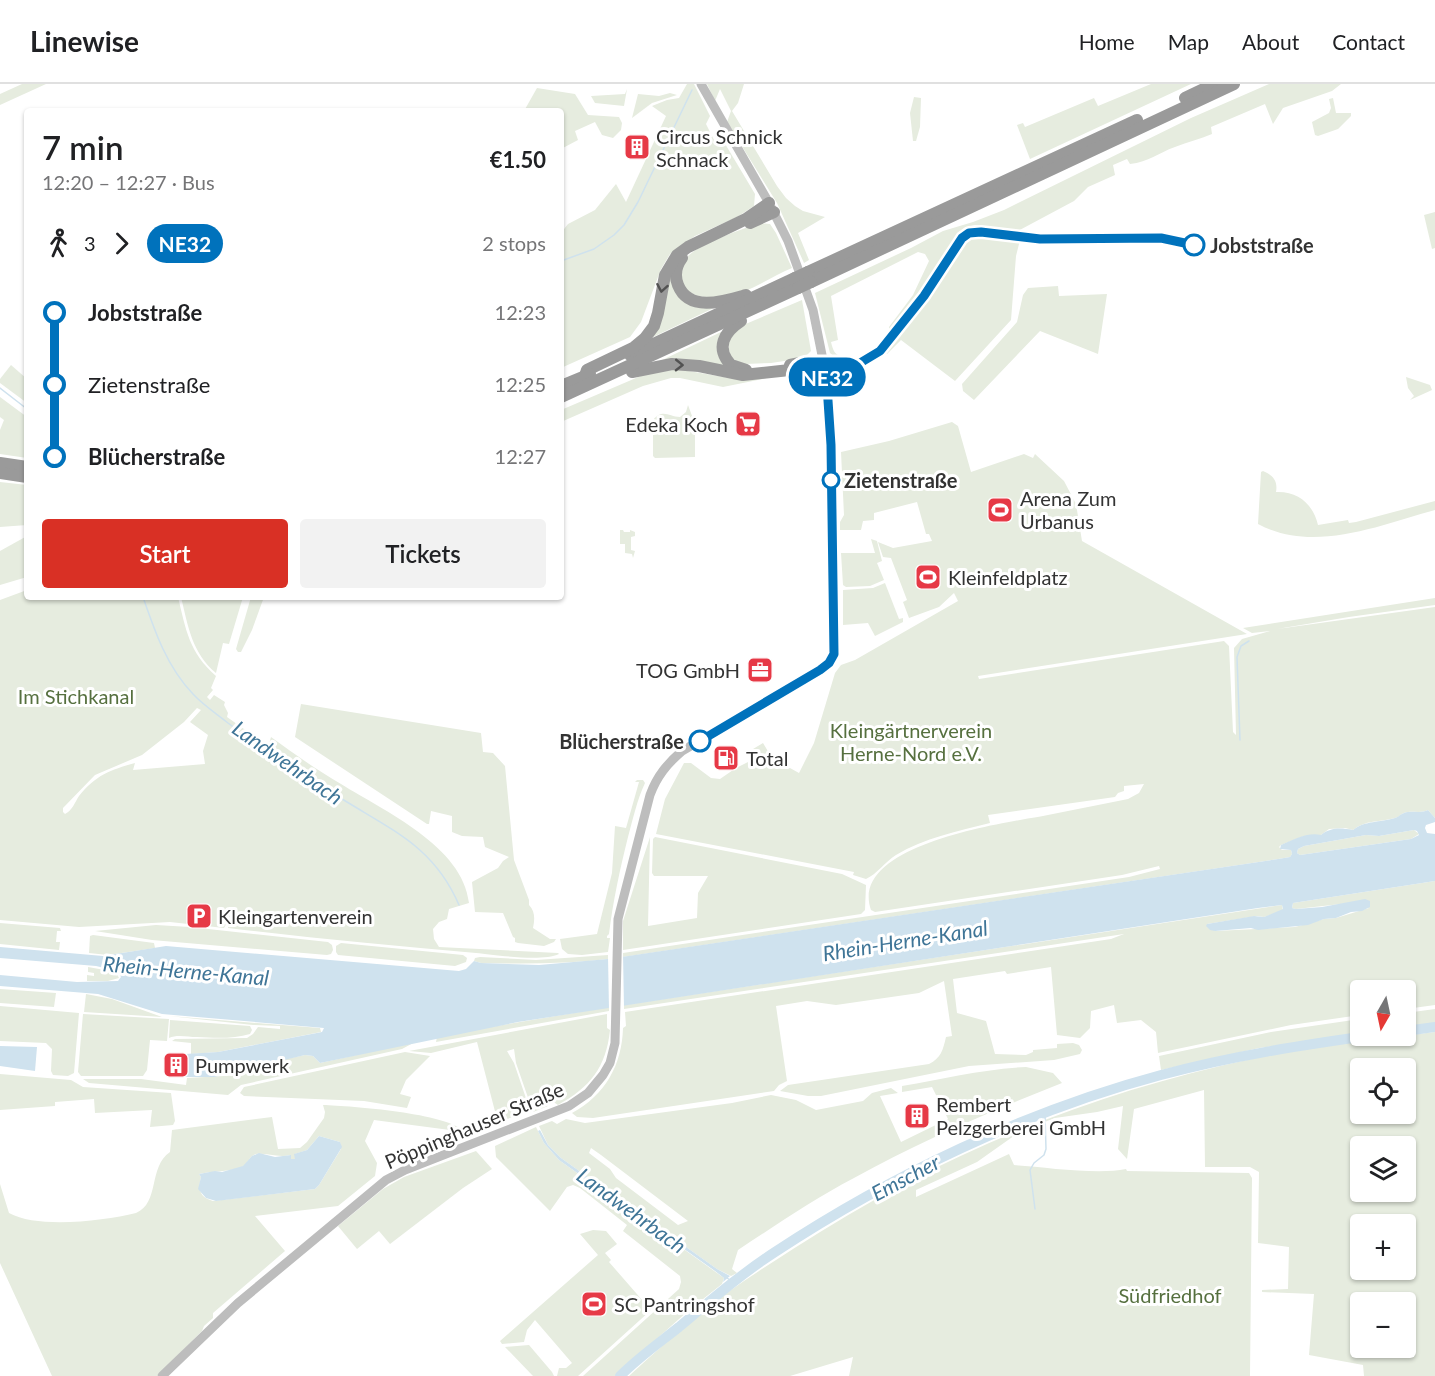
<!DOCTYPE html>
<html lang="en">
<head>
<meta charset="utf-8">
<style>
  body { margin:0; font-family:Lato,sans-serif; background:#f2f2f2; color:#202124; height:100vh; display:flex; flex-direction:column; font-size:22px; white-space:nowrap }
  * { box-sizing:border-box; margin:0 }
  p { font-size:20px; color:#757577 }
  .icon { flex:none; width:33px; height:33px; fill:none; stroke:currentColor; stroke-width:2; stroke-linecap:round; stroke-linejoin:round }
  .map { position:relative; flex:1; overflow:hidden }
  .panel { position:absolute; left:24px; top:24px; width:540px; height:492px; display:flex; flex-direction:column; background:#fff; border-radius:6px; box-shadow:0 2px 4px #0004 }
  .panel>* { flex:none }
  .badge { padding:0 12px; border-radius:20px; font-size:21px; line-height:39px }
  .needle { width:39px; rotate:189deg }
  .controls { position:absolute; left:1350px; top:896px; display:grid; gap:12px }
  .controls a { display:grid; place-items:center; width:66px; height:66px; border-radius:6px; background:#fff; box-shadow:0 2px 4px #0004; font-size:30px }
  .map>.badge { position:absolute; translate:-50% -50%; box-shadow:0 0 0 3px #fff }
  .legs { display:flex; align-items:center; gap:9px; height:66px; padding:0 18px; font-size:20px }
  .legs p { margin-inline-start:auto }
  .headline { display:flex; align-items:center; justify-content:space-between; height:102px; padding:0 18px }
  h1 { font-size:33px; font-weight:600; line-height:45px }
  .cta { display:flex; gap:12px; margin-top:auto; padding:12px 18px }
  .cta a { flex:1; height:69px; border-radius:6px; background:#d93025; color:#fff; font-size:24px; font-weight:600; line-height:69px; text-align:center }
  .cta a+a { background:#f2f2f2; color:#202124 }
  ul { padding:0 18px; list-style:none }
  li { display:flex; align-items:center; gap:21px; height:72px; font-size:22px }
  li i { display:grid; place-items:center; width:9px; height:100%; margin:0 8px; background:currentColor }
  li i::after { content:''; width:15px; height:15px; margin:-8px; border:4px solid; border-radius:50%; background:#fff }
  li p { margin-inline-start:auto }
  li:first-child i { background:linear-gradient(#0000 50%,currentColor 0) }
  li:last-child i { background:linear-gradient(currentColor 50%,#0000 0) }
  header { display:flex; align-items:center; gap:36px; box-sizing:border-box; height:84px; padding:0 30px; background:#fff; border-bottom:2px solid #e0e0e0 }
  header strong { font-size:28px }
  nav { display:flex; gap:33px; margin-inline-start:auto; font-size:21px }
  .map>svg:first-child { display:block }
</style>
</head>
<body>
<header>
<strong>Linewise</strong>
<nav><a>Home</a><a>Map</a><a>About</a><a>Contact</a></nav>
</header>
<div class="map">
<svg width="1435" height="1292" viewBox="0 0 1435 1292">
  <rect width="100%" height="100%" fill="#fff"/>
  <g fill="#e6ecdf" fill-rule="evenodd">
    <polygon points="22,0 46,0 0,21 0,10"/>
    <polygon points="687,0 694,0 710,32 706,40 717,62 721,53 755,110 754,122 737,133 695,152 670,170 661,185 641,238 630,253 561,284 561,149 568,140 595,126 616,100 626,118 666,32 652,22 667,16 679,14"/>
    <polygon points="707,0 744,0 738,19 732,27 777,102 786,114 795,122 803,127 825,133 798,149 809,176 804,179 777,119 727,38 731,27 720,5 715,17"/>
    <polygon points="1151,0 1191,0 1030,75 1017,41 1023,39 1025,43 1094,14 1098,22"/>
    <path d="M1269,0H1341L1332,7L1283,24L1273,40L1265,20L1211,43L1212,50C1200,55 1188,58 1175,63C1158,69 1149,78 1130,80L1127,75L1113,81L1115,91L1088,103L1074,117L1016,148L975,141L967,143L959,149L916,213L889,249V243L913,211L929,177L925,170L918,168L831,212L838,256L831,258C835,275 839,270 851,275H837L830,269L815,209L911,164L943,147L973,138L1004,126L1191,34Z"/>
    <polygon points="537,4 575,10 588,31 619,33 622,39 621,46 613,54 602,51 595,38 575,47 578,56 561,65 561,27 524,27"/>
    <polygon points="627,5 624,22 595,19 591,12 625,10"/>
    <polygon points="670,9 677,11 652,19 632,34 638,10 659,12"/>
    <polygon points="914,13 921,14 920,43 916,57 913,57 910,29"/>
    <polygon points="1333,14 1336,29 1351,29 1351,32 1338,45 1318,52 1315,51 1312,38 1329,29 1331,24 1329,15"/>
    <polygon points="1435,128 1435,164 1432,165 1424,131"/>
    <path d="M759,139L770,140L776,149L792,184C770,193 748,210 724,213C707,215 677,213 682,189C683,182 683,177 688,172C705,157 738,147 759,139Z"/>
    <polygon points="982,151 1020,156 1016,172 1011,236 955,297 901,256 887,270 885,270 884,268 920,223 967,155 971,152"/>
    <polygon points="668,189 677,204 720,221 651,254"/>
    <polygon points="1058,202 1059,212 1107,210 1098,270 1040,247 974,316 963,307 962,300 1017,238 1023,211 1028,204"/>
    <polygon points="802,216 811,267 804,274 771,279 745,280 736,277 730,272 728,257 741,242"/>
    <polygon points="721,248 733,284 658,278"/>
    <polygon points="11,281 27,295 27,319 0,299 0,295"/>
    <polygon points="669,286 683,286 741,296 777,292 723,303 680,294 671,294 643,302 561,338 561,326 643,291"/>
    <polygon points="1406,293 1430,301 1432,306 1410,316 1414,312 1408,304"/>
    <polygon points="0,313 27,333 27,374 0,370 0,346 4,336 0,333"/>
    <path d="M688,321L695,340V373L655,374L653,372V336C663,324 669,333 680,333L686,328Z"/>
    <path d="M952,338L958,342L971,388L1024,370L1033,374L1035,370L1064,397L1076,420L1082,457L1247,550L978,592L979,595L1224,557L1229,562L1233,648L1236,651L1234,564L1242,555L1270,547L1252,549L1243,544L1435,514V521L1349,533L1277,545L1435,523V734L1428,726C1420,730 1412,726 1404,729C1397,732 1402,732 1395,734C1380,738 1365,736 1353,746L1345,744L1329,745L1321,751L1304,752L1281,761L1279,763L1282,766H1291L1292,770L1290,773L1278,775L623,873V869L1129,793L1160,785L1159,782L1122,791L875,828L871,826C848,761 1003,739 1043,732C1071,726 1100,721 1128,715L1139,709L1144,700L1124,702V707L1118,709L1115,713L988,731L990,739C958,747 924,754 896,771C885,778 877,790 866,795L853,791L854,788L656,750L665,715L684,679H691L711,694L720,695L736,684L752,676L748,668L763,659L772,674L799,689L814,659L835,589L841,581L855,576L958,517L954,509L939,523L909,534L903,518L907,516L891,474L883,473L878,458L893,464L932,457L929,450H926L917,418L874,429V436L863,437L861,446H840V438L844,431L841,368L889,357Z"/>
    <path d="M1263,387C1273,391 1278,397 1276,408C1298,407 1313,420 1318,441L1348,436L1349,439L1356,438L1435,417V426C1380,441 1313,470 1258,440L1261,388Z"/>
    <polygon points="0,398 27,401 27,441 0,443"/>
    <polygon points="620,446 623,446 624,448 630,448 630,446 635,448 635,452 631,453 631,466 635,467 633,474 632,470 625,469 625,460 620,460"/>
    <polygon points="27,452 27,493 0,501 0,467"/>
    <polygon points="871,455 877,457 882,477 877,479 884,496 870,502 846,503 843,501 841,469 875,469"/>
    <polygon points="885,499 899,535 903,534 903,538 875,552 868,539 843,541 843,506 873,504"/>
    <path d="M27,506V513H178C186,546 189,568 216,592L211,604L213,606L207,613L210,616L214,611L225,618L224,621L228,629L227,633L261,657L269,660L271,653C294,670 317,686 341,700C384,727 463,762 469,819L449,825L447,835L439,838L433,845L434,855L439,863L558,869L559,870C542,878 496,871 476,869C393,862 311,854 228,844V837L224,844L170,838L79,843L0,836V516ZM197,624L201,626L190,638L208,651L203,667L205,680L133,686L135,679C110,686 96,691 79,712C75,718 72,727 65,730L63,728V724L95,691L142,671L184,638Z"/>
    <path d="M181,513H243L229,560L223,559L216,589C192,569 188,542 181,513Z"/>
    <polygon points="251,513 264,513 252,546 241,568 238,568 236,565"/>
    <path d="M301,620L481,649L483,668L493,669L505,682L514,776L529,816V821C535,827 535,835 533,844L550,855H556L554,858L544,862L518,859L515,858V854L513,853L503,829L475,828L472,798L498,784L503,777L509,773L485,763L483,753L462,752L452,748V732L431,727L429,740H427L295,653Z"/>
    <path d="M637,696H643L645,699C637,716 633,735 628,753C620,785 613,817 609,850L607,852V854H610L608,868L582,871L568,870L562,865L560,855L597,850L612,789L615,742L626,744L639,698H635Z"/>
    <polygon points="1414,746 1419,750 1411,755 1300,771 1297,769 1298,765 1304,762 1366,751 1379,752"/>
    <polygon points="650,753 648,842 697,834 698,809 708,792 654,792 652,789 653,755 655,753 842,790 866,801 865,826 861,830 623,866 623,837"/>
    <path d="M1435,797V921L1406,925V906H1360V931L1291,941L1158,969L1156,948L1141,936L1117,939L1114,921L1091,927L1090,944L1080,954L1057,951L1051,883L1007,890L1005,887L953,895L957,929L986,937L995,970L1026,971L1033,968V966L1057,964V960L1073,959L1079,961L1082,966L1080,970L1054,976L969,982L821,1012H808L780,1007L788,1001L929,980C941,974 943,966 946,953L952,952L944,897L919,909L836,921L807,917L776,922L787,997L779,1001L774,1007L593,1034L577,1033L572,1029C605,1011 622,981 623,944L626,942L625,928L1111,855L1124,850L624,925V921L1282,821L1283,827L1264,833L1257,832L1207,840L1215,847L1295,843L1324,835L1336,834L1369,824L1350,819L1296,825L1292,824L1293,819Z"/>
    <polygon points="0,839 60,844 61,847 57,847 56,858 60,858 59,866 0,860"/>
    <polygon points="156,841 190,843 328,858 332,861 333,866 331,870 327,871 152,856 95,847"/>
    <polygon points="93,851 154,859 155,864 108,871 89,869 90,852"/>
    <polygon points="341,859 463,871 467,874 466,878 455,882 338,871 336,868 336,862"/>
    <path d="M608,871V875C565,880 524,880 481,879L474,877L475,874L480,873L536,876Z"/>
    <polygon points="88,883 116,888 119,894 108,897 87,897 87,891 94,892 94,889 88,888"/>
    <polygon points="0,905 56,909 54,923 0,919"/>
    <polygon points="86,910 112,915 162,933 84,928"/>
    <polygon points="0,922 79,929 74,989 68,992 53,991 51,987 52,965 46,959 0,957"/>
    <polygon points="609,923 609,927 436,958 437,953 455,949"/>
    <polygon points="1435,925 1435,940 1406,944 1406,929"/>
    <polygon points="83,930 169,935 167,957 150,956 147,986 143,992 81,992 78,988"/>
    <path d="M607,930V944L610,946C606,984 590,1003 558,1021L552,1017L546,1019L548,1022L533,1028L516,979L514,965L507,967L514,979L531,1029L527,1027L498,1039L477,958L431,969L409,967Z"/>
    <polygon points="169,932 320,944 321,948 218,968 191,970 191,959 172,957 175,955 247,954 253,950 258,943 280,945 280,942 253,941"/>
    <polygon points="1360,935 1360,950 1259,964 1161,986 1159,972 1271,948"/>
    <path d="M170,936L250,942L252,946L250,950C234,955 214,954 197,953C188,953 177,950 169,954Z"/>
    <path d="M1435,948V1292H1364L1363,1281L1309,1271L1314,1210L1262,1208V1206L1288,1205L1289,1163L1258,1159L1259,1088L1250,1083H1205L1204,1006L1134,1025L1127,1075L1118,1065L1123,1022L1097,1028L1055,1034L1021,1047L977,1078L916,1106V1113L1009,1070L1014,1081C1045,1083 1097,1091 1126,1085L1127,1087L1249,1089L1252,1094L1250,1292H849L853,1273L790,1292H629C652,1271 676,1249 700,1229C729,1206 762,1185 793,1165C937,1072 1084,1011 1251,975C1311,962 1374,956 1435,948ZM1360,984H1406V1029H1360ZM1360,1062H1406V1107H1360ZM1360,1140H1406V1185H1360ZM1360,1218H1406V1263H1360Z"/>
    <polygon points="415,958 402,965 241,1001 228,1011 89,999 83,995 141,995 186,1001 187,994 224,992 266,979 305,971 313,972 320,979"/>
    <polygon points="405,968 430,972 406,996 400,1010 411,1013 407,1024 364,1017 244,1012 240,1009 244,1003"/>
    <path d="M1026,983L1053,989L1062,999C991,1027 921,1057 854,1094C814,1115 776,1141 738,1166L732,1185L737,1189L731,1192L717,1185L561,1074L548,1061L539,1042L552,1037L557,1040L566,1035L585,1039L732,1019L771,1011L796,1016L816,1026L863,1017L872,1009L891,1004L898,1009L880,1012L901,1058L948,1035L932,1003L902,1008V1002C944,995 983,985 1026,983ZM591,1064L601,1071L688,1137L678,1141L616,1094L610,1085L589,1069Z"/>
    <polygon points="0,990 71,996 83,1003 171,1009 175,1037 173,1041 150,1043 152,1026 95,1029 94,1015 55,1018 55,1022 0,1026"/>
    <path d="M323,1021C351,1022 448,1029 465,1048L374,1036L365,1057L377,1079L375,1092L338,1122L255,1132L285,1167L213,1229V1234L204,1242L202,1247L157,1292H52L0,1179V1100L9,1129C38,1145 103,1137 136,1129C160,1119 148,1083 170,1068L172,1046L272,1033L278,1065L300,1064L307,1058L324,1034L325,1028ZM319,1052L340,1058L341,1065L319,1101L315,1105L213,1117C199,1113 198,1105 201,1093L199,1090C212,1087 230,1088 242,1083C248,1080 249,1072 256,1070C267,1069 279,1074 290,1071L291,1075H295V1070L307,1066Z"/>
    <polygon points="536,1043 544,1059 559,1076 724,1194 722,1200 688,1227 615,1292 583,1292 679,1205 681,1198 680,1192 623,1147 627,1141 580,1104 573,1101 567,1103 550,1127 496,1073 495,1062"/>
    <polygon points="476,1067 492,1085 463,1104 390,1160 379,1147 357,1165 338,1142 383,1105 404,1093"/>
    <polygon points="593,1146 606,1147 617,1160 605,1169 611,1176 609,1178 643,1217 652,1220 650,1227 578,1292 557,1292 559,1284 566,1284 572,1279 535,1236 527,1246 524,1258 502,1260 500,1257 598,1171 580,1150"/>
    <polygon points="529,1261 552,1288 554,1292 533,1292 505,1263"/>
  </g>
  <g fill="#cfe2ee" fill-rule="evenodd">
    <path d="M1428,726L1435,734V738L1426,741L1425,744L1427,749L1435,750V797L1293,819L1292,824L1296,825L1322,823L1365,815L1370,817V823L1362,827L1351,828L1336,834L1324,835L1308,841L1258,846L1251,844L1215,847L1210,846L1206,842L1207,840L1254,832L1264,833L1283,825L1282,821L1258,824L518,938L320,979L313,972L305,971L214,993H183L185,970L218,968L322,948L324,944L162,930L98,910L0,902V891L77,898L118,897L121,893L117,887L96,882L0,874V863L103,872L166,862L459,887L466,885L474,877L481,879L539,881L608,875L1278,775L1290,773L1292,770L1291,766L1280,765L1281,761C1293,756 1307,748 1321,751C1331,743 1341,744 1353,746C1366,736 1379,739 1395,734C1401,732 1397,732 1404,729C1412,726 1420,730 1428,726ZM1414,746L1417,747L1419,751L1411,755L1300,771L1297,769L1298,765L1304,762L1366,751L1379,752Z"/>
    <polygon points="0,962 37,963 35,987 0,982"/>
    <polygon points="540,1046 548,1061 561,1074 717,1185 730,1192 723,1198 724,1194 715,1187 559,1076 544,1059 538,1047"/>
    <polygon points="319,1052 340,1058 342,1063 319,1101 315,1105 216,1117 206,1114 198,1105 201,1093 199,1090 215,1087 222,1088 243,1082 252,1072 259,1069 275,1073 291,1071 291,1075 295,1075 294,1070 307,1066"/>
  </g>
  <polygon fill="#fff" points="623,870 624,924 609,926 608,872"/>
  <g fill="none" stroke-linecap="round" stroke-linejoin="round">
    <g stroke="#cfe2ee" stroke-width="1.5">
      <polyline points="561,177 594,165 614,151 624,141 638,118 692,6"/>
      <polyline points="0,304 27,325"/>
      <path d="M143,513C155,548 167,583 193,610C203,621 217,630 228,639C266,668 306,693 347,718C396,748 435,765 459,821"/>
      <polyline points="1240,656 1237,573 1241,562 1249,557"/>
      <polyline points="1035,1125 1030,1086 1034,1079 1044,1071 1046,1065 1045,1030"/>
      <polyline points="727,1194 733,1198"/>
    </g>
    <g stroke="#cfe2ee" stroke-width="10">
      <polyline points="1406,947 1435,943"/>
      <path d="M620,1292C638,1274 659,1259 679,1243C710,1217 741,1190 775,1168C892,1091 1026,1027 1161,991C1232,972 1302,961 1374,951"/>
    </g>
    <path stroke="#bdbdbd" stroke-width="9" d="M162,1292L238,1219L386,1096L405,1086L569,1022L588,1009L603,991L610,979L615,959L618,835L650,711C657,692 667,680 682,667L820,586L832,575L835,556L831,361L828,301L813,226L788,157L769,119L701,0"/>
    <g stroke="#9a9a9a" stroke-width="12">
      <polyline points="1185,14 1214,0"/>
      <polyline points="750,139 774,128"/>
      <path d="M682,174C676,182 674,191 678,201C689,229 725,217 746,211"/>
      <polyline points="808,188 1137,36"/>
      <polyline points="811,198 1234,0"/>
      <path d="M741,237C724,248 715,264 731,281L746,286"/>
      <polyline points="630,271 795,194"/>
      <polyline points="790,281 810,277 825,278"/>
      <polyline points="632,288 672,280 699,282 743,291 799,285 826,287"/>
      <polyline points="585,292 587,286 633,264 645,254 654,242 658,229 665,191 677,171 688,163 746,135 769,119"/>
      <polyline points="561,302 590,290"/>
      <polyline points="561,313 798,204"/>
      <polyline points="0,379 27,383"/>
      <polyline points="0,389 27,393"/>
    </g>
    <g stroke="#9a9a9a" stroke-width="12">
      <polyline points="795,194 808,188"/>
      <polyline points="798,204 811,198"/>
    </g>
  </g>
  <defs><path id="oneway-chevron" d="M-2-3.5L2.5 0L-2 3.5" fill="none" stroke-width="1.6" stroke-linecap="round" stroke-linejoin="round" transform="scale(1.5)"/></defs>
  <g stroke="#525252">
    <use href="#oneway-chevron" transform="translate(662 204) rotate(100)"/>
    <use href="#oneway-chevron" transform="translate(679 281) rotate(1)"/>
  </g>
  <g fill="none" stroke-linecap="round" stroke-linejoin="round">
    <g stroke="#fff" stroke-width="14">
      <polyline id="line-1" points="700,657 820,586 829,579 834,570 831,361 826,287 839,287 855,282 880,267 924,212 962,154 969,149 981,148 1040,155 1161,154 1194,161"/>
    </g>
    <use href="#line-1" stroke="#0072bc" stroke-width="9"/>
  </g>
  <defs>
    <g id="building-square" transform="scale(1.35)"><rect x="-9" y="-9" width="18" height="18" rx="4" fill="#e63946" stroke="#fff"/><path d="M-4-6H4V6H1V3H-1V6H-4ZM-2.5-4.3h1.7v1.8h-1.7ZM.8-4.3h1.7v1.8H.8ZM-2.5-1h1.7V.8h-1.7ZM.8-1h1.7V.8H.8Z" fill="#fff"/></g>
    <g id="supermarket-square" transform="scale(1.35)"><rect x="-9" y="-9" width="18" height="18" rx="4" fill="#e63946" stroke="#fff"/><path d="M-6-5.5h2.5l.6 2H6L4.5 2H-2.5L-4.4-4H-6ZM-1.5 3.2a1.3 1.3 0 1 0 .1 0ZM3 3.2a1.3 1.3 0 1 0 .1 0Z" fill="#fff"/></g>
    <g id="stadium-square" transform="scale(1.35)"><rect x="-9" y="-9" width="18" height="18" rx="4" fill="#e63946" stroke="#fff"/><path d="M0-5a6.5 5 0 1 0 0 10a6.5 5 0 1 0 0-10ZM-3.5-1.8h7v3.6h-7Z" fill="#fff"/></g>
    <g id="office-square" transform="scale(1.35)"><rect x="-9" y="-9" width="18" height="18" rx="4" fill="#e63946" stroke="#fff"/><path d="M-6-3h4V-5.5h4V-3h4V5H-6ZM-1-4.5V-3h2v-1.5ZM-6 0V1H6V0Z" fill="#fff"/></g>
    <g id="fuel-square" transform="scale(1.35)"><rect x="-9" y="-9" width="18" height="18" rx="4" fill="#e63946" stroke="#fff"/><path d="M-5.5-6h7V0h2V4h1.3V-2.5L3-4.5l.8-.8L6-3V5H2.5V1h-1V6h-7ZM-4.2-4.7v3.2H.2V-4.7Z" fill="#fff"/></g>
    <g id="parking-square" transform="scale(1.35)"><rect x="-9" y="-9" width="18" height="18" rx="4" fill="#e63946" stroke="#fff"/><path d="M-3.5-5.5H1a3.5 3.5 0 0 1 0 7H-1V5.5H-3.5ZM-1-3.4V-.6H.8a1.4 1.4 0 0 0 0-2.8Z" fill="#fff"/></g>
  </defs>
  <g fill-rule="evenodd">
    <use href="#building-square" x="637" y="63"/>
    <use href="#supermarket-square" x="748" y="340"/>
    <use href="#stadium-square" x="1000" y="426"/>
    <use href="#stadium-square" x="928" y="493"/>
    <use href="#office-square" x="760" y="586"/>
    <use href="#fuel-square" x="726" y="674"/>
    <use href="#parking-square" x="199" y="832"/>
    <use href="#building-square" x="176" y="981"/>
    <use href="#building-square" x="917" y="1032"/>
    <use href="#stadium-square" x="594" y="1220"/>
  </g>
  <g fill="#fff" stroke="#0072bc" stroke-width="3">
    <circle cx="1194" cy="161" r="10"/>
    <circle cx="831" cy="396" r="8"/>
    <circle cx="700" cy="657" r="10"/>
  </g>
  <g text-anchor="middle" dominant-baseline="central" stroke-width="6" stroke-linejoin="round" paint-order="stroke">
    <g font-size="20" fill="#333" stroke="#fff" text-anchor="start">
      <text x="656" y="52">Circus Schnick<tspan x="656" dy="23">Schnack</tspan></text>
      <text x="728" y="340" text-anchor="end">Edeka Koch</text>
      <text x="1020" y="414">Arena Zum<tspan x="1020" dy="23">Urbanus</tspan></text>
      <text x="948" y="493">Kleinfeldplatz</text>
      <text x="740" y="586" text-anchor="end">TOG GmbH</text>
      <text x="746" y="674">Total</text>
      <text x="218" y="832">Kleingartenverein</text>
      <text x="195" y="981">Pumpwerk</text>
      <text x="936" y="1020">Rembert<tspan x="936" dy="23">Pelzgerberei GmbH</tspan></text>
      <text x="614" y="1220">SC Pantringshof</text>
    </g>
    <g font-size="20" font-weight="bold" fill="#333" stroke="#fff" text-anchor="start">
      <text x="1210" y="161">Jobststraße</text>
      <text x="844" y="396">Zietenstraße</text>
      <text x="684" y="657" text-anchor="end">Blücherstraße</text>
    </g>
    <g font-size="20" fill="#56703f" stroke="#fff">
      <text x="76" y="612">Im Stichkanal</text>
      <text x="911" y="646">Kleingärtnerverein<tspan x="911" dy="23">Herne-Nord e.V.</tspan></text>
      <text x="1170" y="1211">Südfriedhof</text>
    </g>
    <g font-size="20" fill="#333" stroke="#fff">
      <text transform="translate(474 1041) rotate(-23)">Pöppinghauser Straße</text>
    </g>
    <g font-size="21" font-style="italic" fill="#3f7597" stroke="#fff">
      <text transform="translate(288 678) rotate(35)">Landwehrbach</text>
      <text transform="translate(905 856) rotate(-9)">Rhein-Herne-Kanal</text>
      <text transform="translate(186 886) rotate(5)">Rhein-Herne-Kanal</text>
      <text transform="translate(905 1093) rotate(-28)">Emscher</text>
      <text transform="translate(632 1126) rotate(36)">Landwehrbach</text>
    </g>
  </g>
</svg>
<div class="controls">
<a><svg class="needle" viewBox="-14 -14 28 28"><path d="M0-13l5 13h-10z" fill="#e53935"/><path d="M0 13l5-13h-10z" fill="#757577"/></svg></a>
<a><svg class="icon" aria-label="locate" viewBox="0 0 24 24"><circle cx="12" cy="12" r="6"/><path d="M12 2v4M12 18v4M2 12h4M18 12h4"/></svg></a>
<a><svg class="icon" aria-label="layers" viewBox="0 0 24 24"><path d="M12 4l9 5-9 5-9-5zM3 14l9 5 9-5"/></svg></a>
<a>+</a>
<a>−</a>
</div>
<b class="badge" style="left:827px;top:293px;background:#0072bc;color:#fff">NE32</b>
<section class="panel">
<div class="headline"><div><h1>7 min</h1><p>12:20 – 12:27 · Bus</p></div><b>€1.50</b></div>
<div class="legs"><svg class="icon" aria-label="walk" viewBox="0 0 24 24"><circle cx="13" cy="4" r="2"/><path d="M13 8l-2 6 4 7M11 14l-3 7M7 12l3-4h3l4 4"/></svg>3<svg class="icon" aria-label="forward" viewBox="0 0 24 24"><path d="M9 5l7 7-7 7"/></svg><b class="badge" style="background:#0072bc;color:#fff">NE32</b><p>2 stops</p></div>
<ul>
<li><i style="color:#0072bc"></i><b>Jobststraße</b><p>12:23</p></li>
<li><i style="color:#0072bc"></i><span>Zietenstraße</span><p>12:25</p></li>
<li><i style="color:#0072bc"></i><b>Blücherstraße</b><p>12:27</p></li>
</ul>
<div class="cta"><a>Start</a><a>Tickets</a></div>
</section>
</div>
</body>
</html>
